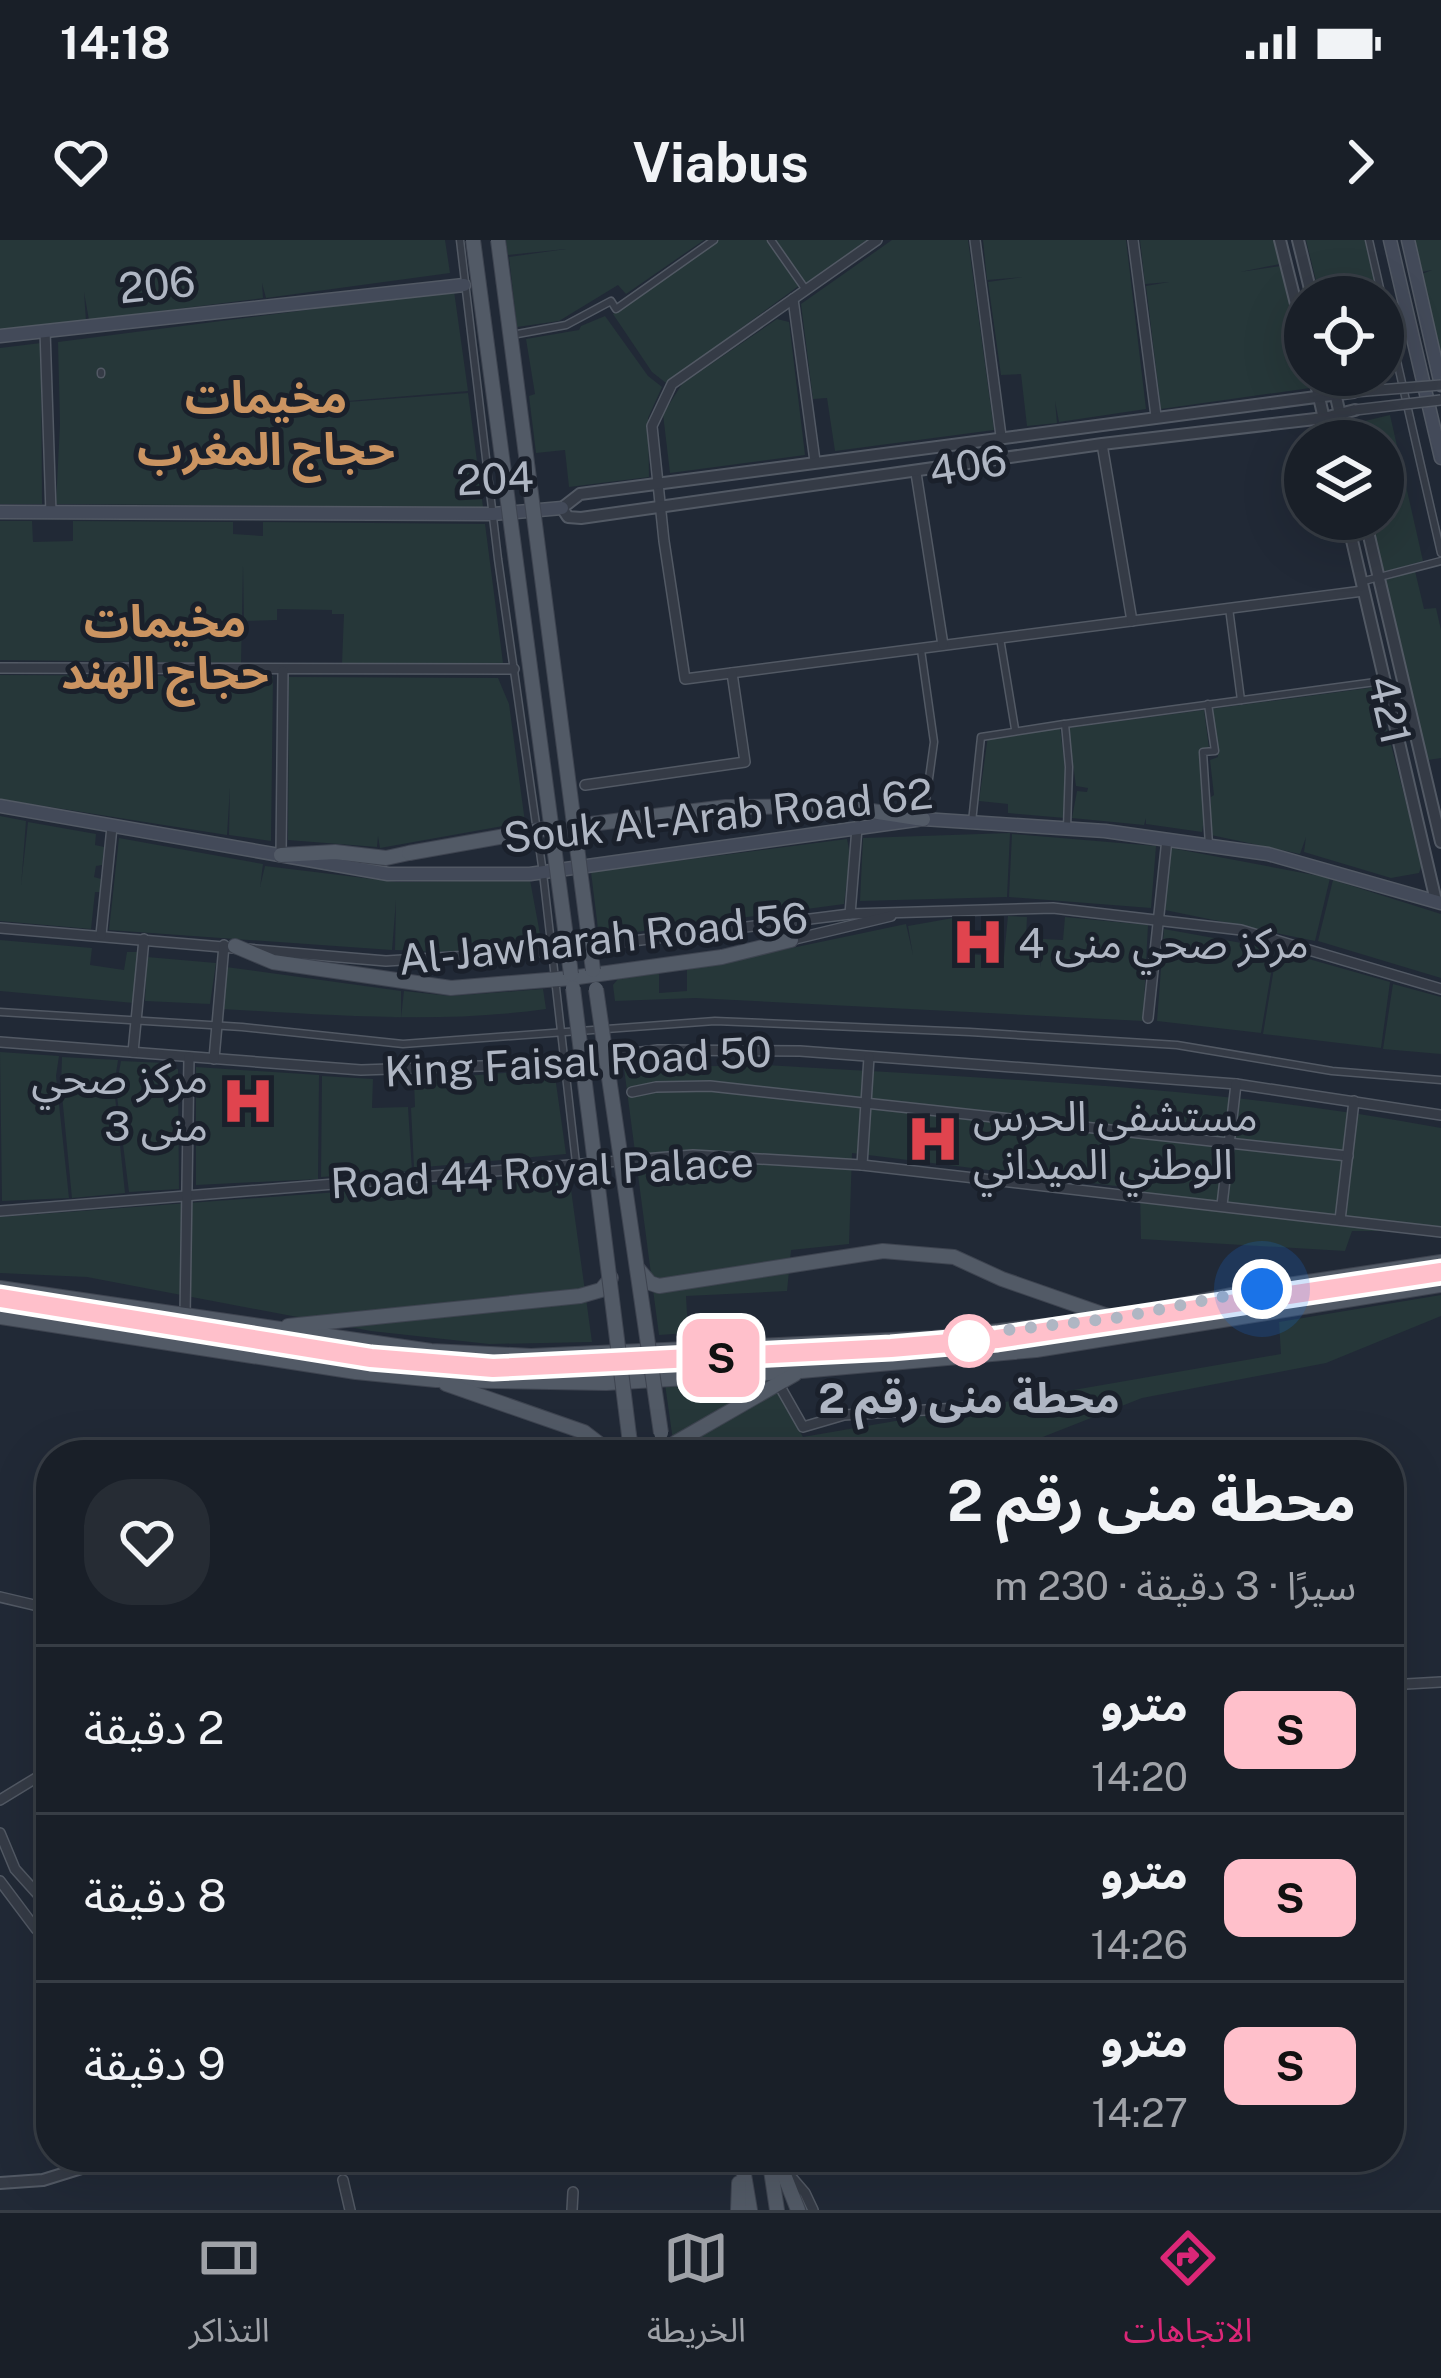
<!DOCTYPE html>
<html lang="ar">
<head>
<meta charset="utf-8">
<style>
  body { margin:0; font-family:"Public Sans","Noto Sans Arabic",sans-serif; background:#262c34; color:#f1f3f6; direction:rtl; height:100vh; display:flex; flex-direction:column; font-size:45px; white-space:nowrap }
  * { box-sizing:border-box; margin:0 }
  p { font-size:39px; color:#9fa2a8 }
  .icon { flex:none; width:66px; height:66px; fill:none; stroke:currentColor; stroke-width:2; stroke-linecap:round; stroke-linejoin:round }
  .map { position:relative; flex:1; overflow:hidden; direction:ltr }
  .sheet { position:absolute; left:36px; top:1200px; width:1368px; height:732px; display:flex; flex-direction:column; background:#191f28; border-radius:48px; box-shadow:0 12px 48px #0002,0 0 0 3px #373d45; direction:rtl }
  .sheet>* { flex:none }
  .badge { padding:0 24px; border-radius:18px; font-size:42px; line-height:78px }
  .buttons { position:absolute; left:1284px; top:36px; display:grid; gap:24px }
  .buttons a { display:grid; place-items:center; width:120px; height:120px; border-radius:50%; background:#191f28; box-shadow:0 12px 48px #0002,0 0 0 3px #373d45; font-size:60px }
  .you { position:absolute; width:60px; height:60px; margin:-30px; border:9px solid #fff; border-radius:50%; background:#1a73e8; box-shadow:0 0 0 18px #1a73e833 }
  .map>.badge { position:absolute; translate:-50% -50%; box-shadow:0 0 0 6px #fff }
  .round { display:grid; place-items:center; flex:none; width:126px; height:126px; border-radius:48px; background:#262c34 }
  .overview { display:flex; align-items:center; justify-content:space-between; height:204px; padding:0 48px }
  h1 { font-size:57px; font-weight:700; line-height:90px }
  ul { padding:0; list-style:none }
  li { display:flex; align-items:center; gap:36px; height:168px; padding:0 48px; border-top:3px solid #373d45 }
  li div { flex:1 }
  li b { display:block; font-size:45px }
  li em { font-style:normal }
  li .badge { min-width:132px; font-weight:700; text-align:center }
  .status { display:flex; justify-content:space-between; align-items:center; height:84px; padding:0 60px; background:#191f28; direction:ltr }
  .status svg { height:33px; fill:currentColor }
  header { display:flex; justify-content:space-between; align-items:center; height:156px; padding:0 48px; background:#191f28; font-size:54px; font-weight:700 }
  .tab-bar { display:flex; justify-content:space-around; align-items:center; height:168px; border-top:3px solid #373d45; background:#191f28; font-size:33px; color:#9fa2a8 }
  .tab-bar a { display:grid; justify-items:center; gap:6px }
  .tab-bar .on { color:#db2777 }
  .map>svg:first-child { display:block }
</style>
</head>
<body>
<div class="status"><b>14:18</b><svg viewBox="0 0 49 12"><path d="M0 12V9h3v3zM5 12V6h3v6zM10 12V3h3v9zM15 12V0h3v12zM26 1h20v11H26zM47 4h2v5h-2z"/></svg></div>
<header><svg class="icon" aria-label="forward" viewBox="0 0 24 24"><path d="M9 5l7 7-7 7"/></svg>Viabus<svg class="icon" aria-label="heart" viewBox="0 0 24 24"><path d="M12 20l-8-8c-3-5 5-10 8-4 3-6 11-1 8 4z"/></svg></header>
<div class="map">
<svg width="1441" height="1970" viewBox="0 0 1441 1970">
  <rect width="100%" height="100%" fill="#212936"/>
  <g fill="#263739">
    <polygon points="0,0 445,0 450,33 266,58 262,43 263,58 89,80 84,52 86,81 0,91"/>
    <polygon points="506,0 704,0 626,54 618,45 559,81 517,87 509,17 566,9 508,15"/>
    <polygon points="718,0 769,0 800,45 666,143 652,132 613,74"/>
    <polygon points="776,0 867,0 806,43"/>
    <polygon points="892,0 968,0 994,190 835,211 827,158 813,159 801,64"/>
    <polygon points="983,0 1126,0 1146,169 1059,182 1055,161 1057,183 1027,186 1021,134 1001,135 988,42 1023,37 987,40"/>
    <polygon points="1140,0 1275,0 1280,24 1240,32 1281,26 1310,148 1161,169 1146,46 1169,42 1145,44"/>
    <polygon points="1306,0 1365,0 1378,57 1320,57"/>
    <polygon points="1415,0 1441,0 1441,113 1422,34 1432,30 1422,32"/>
    <polygon points="454,51 468,151 226,171 468,153 483,267 56,264 60,184 58,102"/>
    <polygon points="605,76 648,136 662,147 648,178 649,237 569,247 565,210 536,213 529,156 535,154 526,99 579,90 581,86"/>
    <polygon points="777,79 789,82 805,215 670,233 663,174 682,144"/>
    <polygon points="41,103 42,264 0,264 0,108"/>
    <polygon points="1390,175 1423,321 1384,332 1371,279 1383,279 1383,201 1352,201 1348,185"/>
    <polygon points="0,281 32,281 33,302 73,301 73,281 233,282 233,294 263,296 263,282 485,284 503,423 342,424 344,374 332,374 332,370 277,369 277,380 244,381 243,325 241,423 0,420"/>
    <polygon points="1415,331 1424,369 1436,368 1441,390 1441,518 1428,520 1385,340"/>
    <polygon points="0,435 230,436 231,448 232,437 273,436 271,601 229,595 230,547 227,595 0,559"/>
    <polygon points="289,437 498,438 509,464 525,582 380,608 378,596 377,607 288,600"/>
    <polygon points="1376,447 1422,624 1419,633 1391,638 1304,612 1306,597 1300,614 1211,595 1211,557 1214,555 1210,520 1218,517 1211,469"/>
    <polygon points="1204,470 1209,508 1200,510 1206,567 1202,592 1146,584 1146,578 1144,585 1072,578 1077,551 1087,552 1088,548 1076,546 1068,488"/>
    <polygon points="1060,488 1067,545 1065,578 1008,573 1008,564 979,561 988,496"/>
    <polygon points="0,576 26,581 21,646 28,582 96,594 95,605 104,607 102,625 96,626 94,637 101,639 100,652 95,652 91,689 0,681"/>
    <polygon points="1010,593 1007,657 860,661 863,598"/>
    <polygon points="1012,594 1156,606 1151,668 1009,657"/>
    <polygon points="119,598 263,624 260,647 265,626 397,642 530,640 542,705 439,712 395,710 396,660 392,710 109,690"/>
    <polygon points="847,599 850,615 844,664 599,697 591,632"/>
    <polygon points="1171,608 1330,638 1315,701 1165,670"/>
    <polygon points="1333,640 1441,674 1441,738 1318,701"/>
    <polygon points="1008,676 1027,677 1026,697 1040,698 1040,728 1043,699 1063,700 1065,677 1148,685 1143,781 695,758 615,761 613,745 618,739 659,732 659,753 687,751 687,730 906,684 913,715 908,686 953,678 955,713 1004,717"/>
    <polygon points="1164,689 1275,709 1261,793 1157,781"/>
    <polygon points="0,700 92,708 90,725 124,730 127,712 140,712 134,763 0,751"/>
    <polygon points="1277,710 1390,742 1381,808 1263,794"/>
    <polygon points="147,717 216,723 210,764 145,761"/>
    <path d="M226,727L401,751V778L404,751L450,756L543,749L546,769C438,784 331,775 222,769Z"/>
    <polygon points="1393,744 1441,757 1441,814 1383,809"/>
    <polygon points="0,812 59,816 56,836 69,958 2,961"/>
    <polygon points="62,817 118,820 114,847 125,953 72,958 61,845"/>
    <polygon points="121,821 165,823 165,829 178,829 179,949 129,952 116,848"/>
    <path d="M766,825C991,839 1219,846 1441,888V991H1352L1345,1011L1141,999L1140,949L852,913L849,1004L791,1010L787,1051L686,1056L688,1093L659,1095L624,828Z"/>
    <polygon points="196,827 319,835 318,939 196,945"/>
    <polygon points="554,829 566,914 414,928 411,868 415,867 414,840"/>
    <polygon points="322,836 373,839 372,868 408,867 412,931 321,937"/>
    <polygon points="569,935 592,1102 489,1104 371,1091 87,1037 0,1033 0,977"/>
    <polygon points="1441,1055 1441,1076 1326,1123 1142,1158 997,1215 675,1215 665,1144 771,1138 803,1197 1281,1114 1279,1082"/>
  </g>
  <g fill="none" stroke-linecap="round" stroke-linejoin="round">
    <g stroke="#525964" stroke-width="9">
      <g id="pedestrian">
        <polyline points="460,0 498,319 543,633 576,923"/>
        <polyline points="771,0 806,50"/>
        <polyline points="1369,0 1382,57"/>
        <polyline points="1383,60 1441,313"/>
        <polyline points="512,95 566,85 611,61 616,69 714,0"/>
        <polyline points="101,132 101,134"/>
        <polyline points="1364,341 1441,321"/>
        <polyline points="1229,368 1241,460"/>
        <polyline points="1000,398 1015,489"/>
        <polyline points="921,410 934,502 924,575"/>
        <polyline points="1208,464 1215,511 1203,512 1209,605"/>
        <polyline points="972,582 981,497 1064,484"/>
        <polyline points="1067,588 1069,527 1065,484 1383,441"/>
        <polyline points="0,772 242,787 403,804 715,781 970,792 1177,805 1332,831 1441,840"/>
      </g>
    </g>
    <g stroke="#525964" stroke-width="12">
      <g id="minor">
        <polyline points="877,0 672,144 652,186 664,301 685,439 1363,351"/>
        <polyline points="975,0 1001,196"/>
        <polyline points="1133,0 1156,176"/>
        <polyline points="793,59 815,221"/>
        <polyline points="45,90 51,273"/>
        <polyline points="1102,204 1132,381"/>
        <polyline points="916,233 943,405"/>
        <polyline points="0,428 514,429"/>
        <polyline points="585,545 745,522 732,433"/>
        <polyline points="281,615 283,431"/>
        <polyline points="850,674 857,588"/>
        <polyline points="0,688 386,721 552,711 850,674 1053,668 1241,690 1441,749"/>
        <polyline points="101,695 112,587"/>
        <polyline points="791,700 891,676"/>
        <polyline points="1148,778 1167,599"/>
        <polyline points="0,802 361,830 543,824 658,810 800,811 1236,844 1441,875"/>
        <polyline points="133,812 144,699"/>
        <polyline points="214,819 224,705"/>
        <polyline points="632,852 656,847 710,846 1348,916"/>
        <polyline points="862,925 869,817"/>
        <polyline points="1222,965 1236,844"/>
        <polyline points="0,971 693,915 862,925 1441,992"/>
        <polyline points="1340,980 1354,861"/>
        <polyline points="185,1076 189,817"/>
        <polyline points="778,1143 803,1187 844,1175 974,1167"/>
        <polyline points="0,1357 51,1369"/>
        <polyline points="1389,1445 1441,1442"/>
        <polyline points="0,1560 36,1538 51,1536"/>
        <polyline points="0,1593 15,1629 51,1669"/>
        <polyline points="0,1641 36,1689 51,1698"/>
        <polyline points="787,1932 805,1953 813,1970"/>
        <polyline points="343,1940 350,1970"/>
        <polyline points="572,1970 573,1952"/>
      </g>
    </g>
    <g stroke="#525964" stroke-width="14">
      <g id="tertiary">
        <polyline points="1280,0 1305,100"/>
        <polyline points="1298,0 1312,57"/>
        <polyline points="1314,135 1329,201"/>
        <polyline points="1331,135 1346,201"/>
        <polyline points="1354,152 580,254 562,268 568,277 581,278 1102,204 1324,178 1355,170"/>
        <polyline points="1347,279 1436,661"/>
        <polyline points="1365,279 1441,602"/>
        <polyline points="0,1943 43,1940 117,1917"/>
      </g>
    </g>
    <g stroke="#525964" stroke-width="15">
      <g id="secondary">
        <polyline points="1390,0 1441,218"/>
        <polyline points="1408,0 1441,145"/>
        <polyline points="0,96 464,45"/>
        <polyline points="0,272 493,274 562,268"/>
        <polyline points="0,566 388,634 530,634 923,579 1105,591 1268,614 1441,663"/>
      </g>
    </g>
    <g stroke="#3e4450" stroke-width="16">
      <g id="primary">
        <polyline points="575,586 726,567 840,566 923,579"/>
        <polyline points="281,615 335,612 386,618 409,613"/>
        <polyline points="235,706 273,722 451,748 571,738 722,717 791,700"/>
        <polyline points="639,1030 650,1043 659,1046 883,1011 954,1017 1002,1039 1111,1077"/>
        <polyline points="0,1048 431,1111 531,1116 934,1098 1116,1078 1261,1049 1441,1022"/>
        <polyline points="0,1077 356,1132 436,1140 606,1143 801,1131 1036,1110 1441,1045"/>
        <polyline points="288,1086 580,1056 601,1050 611,1038"/>
        <polyline points="446,1144 584,1192 614,1215"/>
        <polyline points="629,1195 632,1215"/>
        <polyline points="673,1215 675,1203 795,1134"/>
        <polyline points="741,1917 750,1970"/>
        <polyline points="769,1917 777,1970"/>
        <polyline points="777,1917 798,1970"/>
        <polyline points="738,1970 739,1943"/>
      </g>
    </g>
    <use href="#pedestrian" stroke="#353b46" stroke-width="6"/>
    <use href="#minor" stroke="#353b46" stroke-width="9"/>
    <use href="#tertiary" stroke="#353b46" stroke-width="10"/>
    <use href="#secondary" stroke="#434a59" stroke-width="12"/>
    <use href="#primary" stroke="#525a66" stroke-width="14"/>
    <polyline stroke="#575f6d" stroke-width="3" stroke-dasharray="12 12" stroke-linecap="butt" points="0,1066 371,1127 542,1134 998,1107 1441,1038"/>
    <g stroke="#525964" stroke-width="12" stroke-linecap="butt">
      <g id="minor-bridge">
        <polyline points="1354,152 1441,145"/>
        <polyline points="1355,170 1441,160"/>
      </g>
    </g>
    <g stroke="#3e4450" stroke-width="16" stroke-linecap="butt">
      <g id="primary-bridge">
        <polyline points="473,0 571,734"/>
        <polyline points="498,0 593,730"/>
        <polyline points="409,613 551,588"/>
        <polyline points="573,748 629,1195"/>
        <polyline points="596,749 661,1193"/>
      </g>
    </g>
    <use href="#minor-bridge" stroke="#353b46" stroke-width="9"/>
    <use href="#primary-bridge" stroke="#525a66" stroke-width="14"/>
  </g>
  <g fill="none" stroke-linecap="round" stroke-linejoin="round">
    <g stroke="#fff" stroke-width="27">
      <polyline id="line" points="0,1058 371,1118 493,1128 891,1108 997,1099 1441,1032"/>
    </g>
    <use href="#line" stroke="#ffc0cb" stroke-width="18"/>
    <polyline stroke="#afb6c3" stroke-width="12" stroke-dasharray="0 21.6" points="969,1101 980,1093 1116,1078 1262,1049"/>
  </g>
  <defs>
    <g id="hospital-bare" transform="scale(4.14)"><path d="M-5-5h3v3.5h4V-5h3V5h-3V1.5h-4V5h-3Z" fill="#e0444e" stroke="#1a202b" stroke-width="2.5" paint-order="stroke"/></g>
  </defs>
  <g fill-rule="evenodd">
    <use href="#hospital-bare" x="978" y="702"/>
    <use href="#hospital-bare" x="248" y="861"/>
    <use href="#hospital-bare" x="933" y="899"/>
  </g>
  <circle fill="#fff" stroke="#ffc0cb" stroke-width="6" cx="969" cy="1101" r="24"/>
  <g text-anchor="middle" dominant-baseline="central" stroke-width="10" stroke-linejoin="round" paint-order="stroke">
    <g font-size="42" fill="#afb6c3" stroke="#1a202b">
      <text transform="translate(157 44) rotate(-6)">206</text>
      <text transform="translate(968 225) rotate(-9)">406</text>
      <text transform="translate(495 238) rotate(-3)">204</text>
      <text transform="translate(1390 470) rotate(77)">421</text>
      <text transform="translate(718 575) rotate(-6)">Souk Al-Arab Road 62</text>
      <text transform="translate(603 698) rotate(-6)">Al-Jawharah Road 56</text>
      <text transform="translate(578 821) rotate(-3)">King Faisal Road 50</text>
      <text transform="translate(542 932) rotate(-3)">Road 44 Royal Palace</text>
    </g>
    <g font-size="42" fill="#afb6c3" stroke="#1a202b" text-anchor="start">
      <text x="1018" y="702">مركز صحي منى 4</text>
      <text x="208" y="837" text-anchor="end">مركز صحي<tspan x="208" dy="48">منى 3</tspan></text>
      <text x="973" y="875">مستشفى الحرس<tspan x="973" dy="48">الوطني الميداني</tspan></text>
    </g>
    <g font-size="42" font-weight="bold" fill="#afb6c3" stroke="#1a202b">
      <text x="969" y="1157">محطة منى رقم 2</text>
    </g>
    <g font-size="45" font-weight="bold" fill="#cb9461" stroke="#1a202b">
      <text x="266" y="156">مخيمات<tspan x="266" dy="52">حجاج المغرب</tspan></text>
      <text x="165" y="380">مخيمات<tspan x="165" dy="52">حجاج الهند</tspan></text>
    </g>
  </g>
</svg>
<div class="buttons">
<a><svg class="icon" aria-label="locate" viewBox="0 0 24 24"><circle cx="12" cy="12" r="6"/><path d="M12 2v4M12 18v4M2 12h4M18 12h4"/></svg></a>
<a><svg class="icon" aria-label="layers" viewBox="0 0 24 24"><path d="M12 4l9 5-9 5-9-5zM3 14l9 5 9-5"/></svg></a>
</div>
<div class="you" style="left:1262px;top:1049px"></div>
<b class="badge" style="left:721px;top:1118px;background:#ffc0cb;color:#111">S</b>
<section class="sheet">
<div class="overview"><div><h1>محطة منى رقم 2</h1><p>سيرًا · 3 دقيقة · 230 m</p></div><a class="round"><svg class="icon" aria-label="heart" viewBox="0 0 24 24"><path d="M12 20l-8-8c-3-5 5-10 8-4 3-6 11-1 8 4z"/></svg></a></div>
<ul>
<li><span class="badge" style="background:#ffc0cb;color:#111">S</span><div><b>مترو</b><p>14:20</p></div><em>2 دقيقة</em></li>
<li><span class="badge" style="background:#ffc0cb;color:#111">S</span><div><b>مترو</b><p>14:26</p></div><em>8 دقيقة</em></li>
<li><span class="badge" style="background:#ffc0cb;color:#111">S</span><div><b>مترو</b><p>14:27</p></div><em>9 دقيقة</em></li>
</ul>
</section>
</div>
<nav class="tab-bar">
<a class="on"><svg class="icon" aria-label="directions" viewBox="0 0 24 24"><path d="M12 3l9 9-9 9-9-9zM9 14v-3h6M13 9l2 2-2 2"/></svg>الاتجاهات</a>
<a><svg class="icon" aria-label="map" viewBox="0 0 24 24"><path d="M3 6l6-2 6 2 6-2v14l-6 2-6-2-6 2zM9 4v14M15 6v14"/></svg>الخريطة</a>
<a><svg class="icon" aria-label="tickets" viewBox="0 0 24 24"><path d="M3 7h18v10H3zM15 7v10"/></svg>التذاكر</a>
</nav>
</body>
</html>
